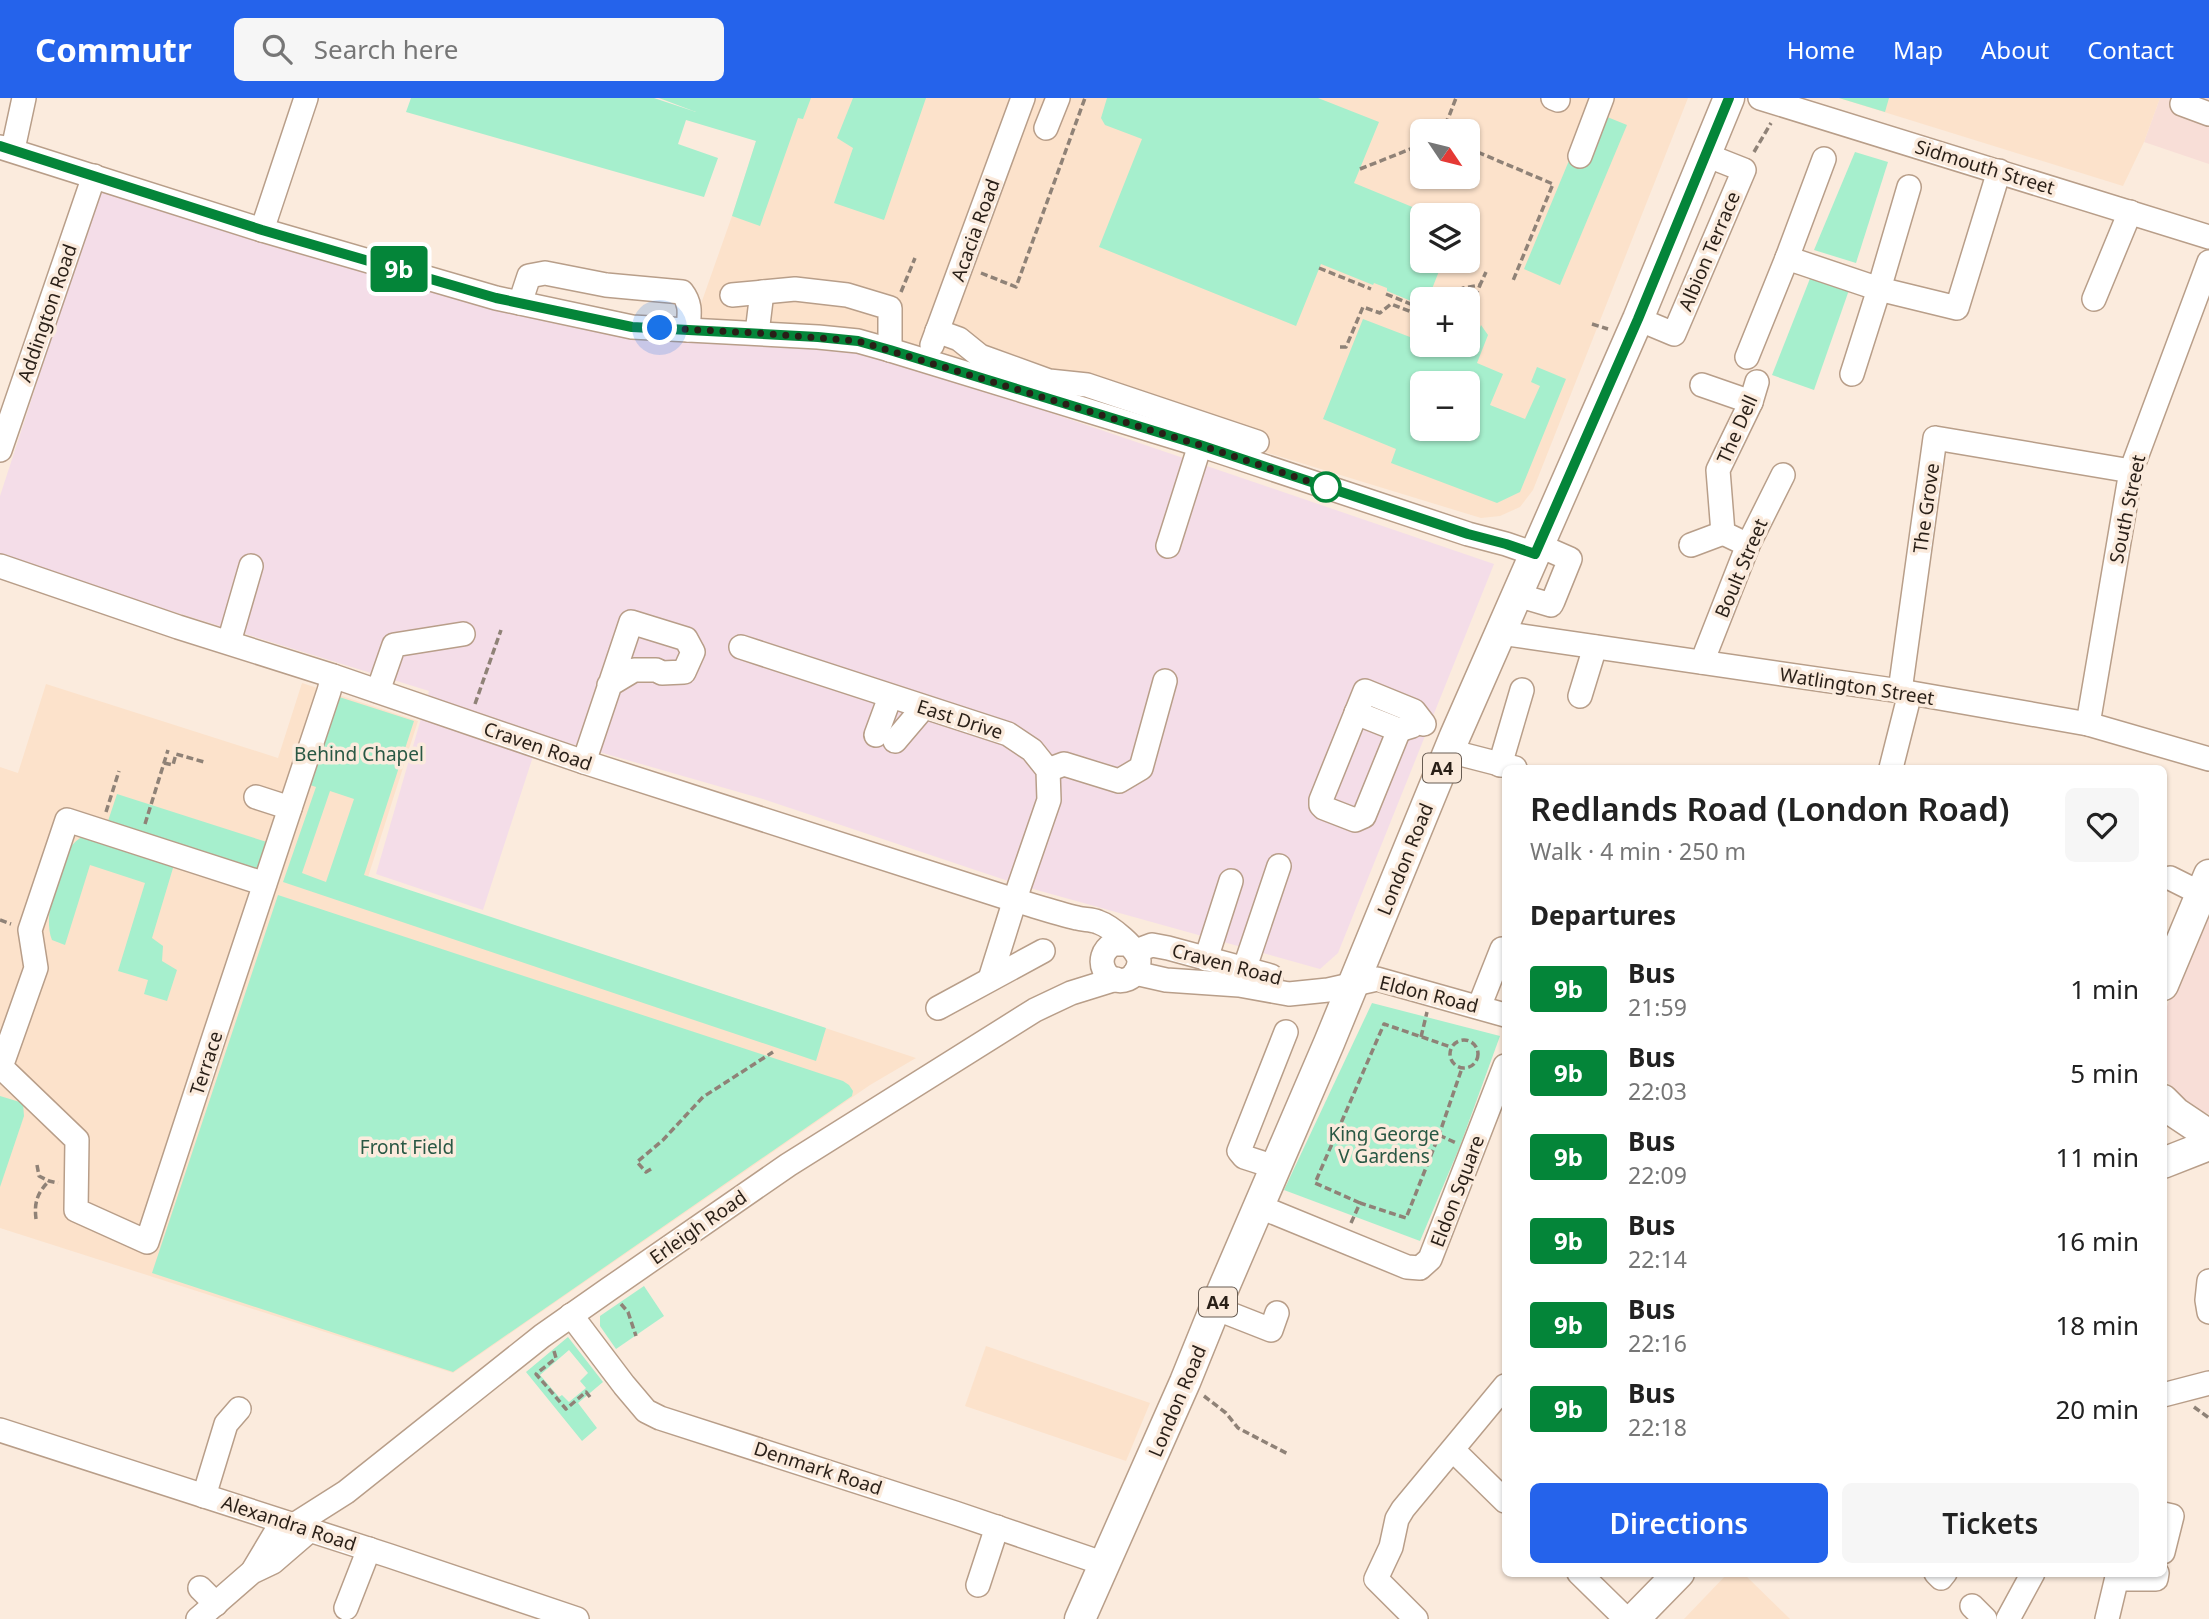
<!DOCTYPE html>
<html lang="en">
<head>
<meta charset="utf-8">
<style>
  body { margin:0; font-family:"Noto Sans",sans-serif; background:#f6f6f6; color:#222; height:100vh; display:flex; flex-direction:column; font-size:26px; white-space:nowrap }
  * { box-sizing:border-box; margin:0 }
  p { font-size:23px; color:#767676 }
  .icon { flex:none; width:38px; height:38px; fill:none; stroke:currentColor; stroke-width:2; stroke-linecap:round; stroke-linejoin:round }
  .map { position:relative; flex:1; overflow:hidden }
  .sheet { position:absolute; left:1502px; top:667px; width:665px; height:812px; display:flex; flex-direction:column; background:#fff; border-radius:10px; box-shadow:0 2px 5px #0004 }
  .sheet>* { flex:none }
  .badge { padding:0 14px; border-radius:5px; font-size:24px; line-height:46px }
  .needle { width:46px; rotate:125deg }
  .fabs { position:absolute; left:1410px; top:21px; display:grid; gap:14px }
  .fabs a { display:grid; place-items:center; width:70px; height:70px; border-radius:10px; background:#fff; box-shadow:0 2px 5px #0004; font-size:35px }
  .you { position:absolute; width:35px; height:35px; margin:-18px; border:5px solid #fff; border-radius:50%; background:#1a73e8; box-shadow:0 0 0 10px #1a73e833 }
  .map>.badge { position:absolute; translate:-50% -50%; box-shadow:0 0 0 4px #fff }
  h2 { padding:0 28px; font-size:26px; line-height:63px }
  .round { display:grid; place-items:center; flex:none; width:74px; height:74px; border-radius:10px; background:#f6f6f6 }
  .overview { display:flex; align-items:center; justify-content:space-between; height:119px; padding:0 28px }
  h1 { font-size:33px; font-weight:600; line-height:52px }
  .action { display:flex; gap:14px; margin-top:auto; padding:14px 28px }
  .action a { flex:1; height:80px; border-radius:10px; background:#2563eb; color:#fff; font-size:28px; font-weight:600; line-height:80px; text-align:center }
  .action a+a { background:#f6f6f6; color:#222 }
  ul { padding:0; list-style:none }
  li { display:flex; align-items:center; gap:21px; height:84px; padding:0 28px }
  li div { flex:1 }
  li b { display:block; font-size:26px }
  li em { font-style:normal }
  li .badge { min-width:77px; font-weight:700; text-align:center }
  header { display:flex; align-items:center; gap:42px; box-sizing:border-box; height:98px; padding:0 35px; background:#2563eb; color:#fff }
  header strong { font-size:33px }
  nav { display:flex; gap:38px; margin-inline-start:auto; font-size:24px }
  .search { width:490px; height:63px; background:#f6f6f6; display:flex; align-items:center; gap:18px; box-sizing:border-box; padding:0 24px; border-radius:10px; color:#767676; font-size:26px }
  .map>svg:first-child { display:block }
</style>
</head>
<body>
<header>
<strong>Commutr</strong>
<div class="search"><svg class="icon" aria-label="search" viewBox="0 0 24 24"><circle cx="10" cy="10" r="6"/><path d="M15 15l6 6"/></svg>Search here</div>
<nav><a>Home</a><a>Map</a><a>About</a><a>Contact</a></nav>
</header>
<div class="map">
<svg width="2209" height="1521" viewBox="0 0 2209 1521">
  <rect width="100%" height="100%" fill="#fbebdd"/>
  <g fill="#f8ded7">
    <polygon points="2160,0 2209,0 2209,66 2144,44"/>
    <polygon points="2209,806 2209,1016 2196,1012 2181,1002 2170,988 2163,975 2163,918"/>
  </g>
  <g fill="#fce2cb" fill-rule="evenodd">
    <path d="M770,0H1688L1533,392L1520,409L1500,418L1481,420L865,232L696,220L732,118ZM1423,33H1468V79H1423ZM1423,117H1468V163H1423ZM1423,201H1468V247H1423ZM1423,285H1468V331H1423Z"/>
    <polygon points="1839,0 2160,0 2144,44 2123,88"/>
    <polygon points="302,585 418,623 368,779 916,960 870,987 453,1275 0,1130 0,669 18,675 46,586 278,660"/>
    <polygon points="986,1248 1150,1305 1126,1363 965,1308"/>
    <polygon points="1728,1475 1743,1475 1790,1521 1684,1521"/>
  </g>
  <polygon fill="#f4dde8" points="101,88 414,188 861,250 1494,466 1338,855 1320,871 1026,789 763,701 540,637 483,812 376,776 429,593 0,460 0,398"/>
  <g fill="#a6efcd" fill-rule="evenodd">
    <polygon points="411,0 654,0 696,14 659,0 811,0 803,21 798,20 760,128 732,118 756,43 686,22 678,46 718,60 704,99 406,14"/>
    <polygon points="853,0 926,0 884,122 834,105 853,50 837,40"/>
    <polygon points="1107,0 1318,0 1379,24 1354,85 1427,115 1427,117 1423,117 1423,163 1443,163 1428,201 1423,201 1423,208 1387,193 1387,190 1374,185 1373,187 1321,166 1296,228 1099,149 1142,41 1105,27 1101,20"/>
    <polygon points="1839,0 1889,0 1885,14"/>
    <polygon points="1590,12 1627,27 1560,187 1524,171"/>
    <polygon points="1855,54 1888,64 1856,165 1814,152"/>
    <polygon points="1811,178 1849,192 1814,292 1772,277"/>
    <path d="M1363,221L1423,244V247H1468V231L1478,235L1481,227L1488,237L1477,265L1503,276L1490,307L1525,321L1540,288L1531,284L1537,269L1566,281L1520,394L1497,405L1391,365L1396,351L1323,321ZM1468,285V331H1423V285Z"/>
    <path d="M333,597L414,623L364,777L826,930L816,963L283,784L316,689L304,685ZM330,693L354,701L326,784L302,775Z"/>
    <polygon points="117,696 270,745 261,775 107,726"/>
    <path d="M91,733L176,760L152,840L163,848L162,863L177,872L167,903L144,896L148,882L118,873L145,785L90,767L65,847L52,842C43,820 56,772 69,751C75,743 82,738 91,733Z"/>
    <polygon points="278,797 843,983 849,987 853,993 852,998 453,1274 152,1175"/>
    <polygon points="1372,905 1500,938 1460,1048 1420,1143 1284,1092"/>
    <polygon points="0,998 23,1005 24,1018 0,1089"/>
    <polygon points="644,1188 664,1218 616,1251 600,1228 600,1218"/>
    <path d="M568,1239L603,1284L578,1305L597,1330L582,1343L526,1274ZM569,1252L588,1275L580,1283L586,1290L569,1304L562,1297L559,1299L540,1277Z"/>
  </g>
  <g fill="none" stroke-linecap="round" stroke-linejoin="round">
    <g stroke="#b89e89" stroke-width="26">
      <g id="minor">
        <polyline points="1553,0 1558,2"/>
        <polyline points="1760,0 2209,139"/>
        <polyline points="2182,6 2209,16"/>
        <polyline points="1046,30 1058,0"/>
        <polyline points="0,49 262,132 496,200 632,229 818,239 858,243 890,252 1200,347 1468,436 1506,446 1535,456"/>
        <polyline points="13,51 24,0"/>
        <polyline points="1580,58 1602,0"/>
        <polyline points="1909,89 1879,191 1957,210 1999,73"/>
        <polyline points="262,132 306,0"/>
        <polyline points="1787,160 1824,61"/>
        <polyline points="732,197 795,191 847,197 890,210 890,252"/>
        <polyline points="2094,201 2130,114"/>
        <path d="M520,205L529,178L545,175L606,187L682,194C692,207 689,217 688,232"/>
        <polyline points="1638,221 1674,236 1744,72 1706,57"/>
        <polyline points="937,233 959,241 980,258 1049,283 1087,287 1257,344"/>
        <polyline points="757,235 762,194"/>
        <polyline points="932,247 1023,0"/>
        <polyline points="1747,259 1787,160 1879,191 1852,276"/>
        <polyline points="1702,287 1751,304"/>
        <polyline points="0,352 94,78"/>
        <polyline points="1691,447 1723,435"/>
        <polyline points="1748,447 1723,435 1718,372 1751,304 1757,284"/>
        <polyline points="1168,448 1200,347"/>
        <path d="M0,468L178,529L333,578L584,664L1014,802C1035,808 1056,815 1077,820C1084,822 1091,821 1098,824C1110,828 1139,851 1139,863C1139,870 1135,878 1128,881C1106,890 1091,859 1113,846H1126"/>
        <polyline points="1517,497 1551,507 1553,503 1570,461 1538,447"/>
        <polyline points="1501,535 1900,593 2088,626 2209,661"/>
        <polyline points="229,544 251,468"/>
        <polyline points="741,549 1008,636 1032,652 1048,672 1049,702 1019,789 990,881"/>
        <polyline points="1702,564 1748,447 1783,377"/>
        <polyline points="378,593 394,547 463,536"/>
        <polyline points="1900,593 1935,340 2131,373"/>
        <polyline points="1580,598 1595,549"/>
        <polyline points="1356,615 1399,632 1412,628"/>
        <polyline points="2088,626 2131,373 2209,164"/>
        <polyline points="1399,632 1364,718 1355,722 1324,710 1321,707 1321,702 1365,593 1414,613 1424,626"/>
        <polyline points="876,637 890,599"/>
        <polyline points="895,643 923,610"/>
        <polyline points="1449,653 1515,670"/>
        <polyline points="584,664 631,524 686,541 693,554 684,574 662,575 656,572 634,572 609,587"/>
        <polyline points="1500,667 1522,592"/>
        <polyline points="1891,670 1910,595"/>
        <polyline points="1048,672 1064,666 1119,683 1141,670 1165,583"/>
        <polyline points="256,699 290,710"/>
        <polyline points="2170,780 2202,796"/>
        <path d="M265,786L67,722L30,832L36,870L1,969L77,1042L76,1112L147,1144C207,960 267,777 329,593L333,578"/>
        <polyline points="1136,853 1152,847 1168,850 1271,878"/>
        <polyline points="1206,861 1231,783"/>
        <polyline points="1135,875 1166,882 1239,887 1289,896 1328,892 1377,881 1505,917"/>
        <polyline points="1240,884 1279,768"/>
        <polyline points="1479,909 1502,851 1505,852"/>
        <polyline points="938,910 1043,853"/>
        <polyline points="1275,1069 1244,1059 1239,1053 1286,934"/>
        <polyline points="1258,1108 1407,1169 1420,1170 1430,1161 1505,968"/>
        <polyline points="2209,1183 2207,1202 2209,1214"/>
        <polyline points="1215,1210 1271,1232 1277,1215"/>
        <polyline points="571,1217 624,1287 646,1313 660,1320 955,1415 1105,1466"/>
        <polyline points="2163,1297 2209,1285"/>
        <polyline points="0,1332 390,1458 577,1521"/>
        <polyline points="1453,1352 1505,1403"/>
        <polyline points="204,1398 226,1326 239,1311"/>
        <polyline points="2163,1416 2172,1418 2163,1454"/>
        <polyline points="294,1427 346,1394 542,1238 609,1191 788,1067 1035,912 1071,895 1116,881"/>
        <polyline points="254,1471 282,1424"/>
        <polyline points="1579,1475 1626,1521"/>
        <polyline points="1936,1475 1941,1480 1945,1475"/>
        <polyline points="2117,1481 2156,1481 2157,1475"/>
        <polyline points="978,1487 997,1429"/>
        <polyline points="200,1490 216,1506"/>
        <polyline points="1972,1508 1985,1521"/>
        <polyline points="346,1510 369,1451"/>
        <polyline points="198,1521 252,1474 273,1464 309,1433"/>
        <polyline points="1416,1521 1376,1481 1391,1449 1397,1421 1403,1411 1505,1288"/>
        <polyline points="2008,1521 2033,1475"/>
        <polyline points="2107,1521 2118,1475"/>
      </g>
    </g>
    <g stroke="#b89e89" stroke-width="33">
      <g id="major">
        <polyline points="2163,887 2209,777"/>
        <polyline points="2163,1002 2176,1015 2209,1037"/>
        <polyline points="2163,1065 2209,1047"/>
        <polyline points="1080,1521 1185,1284 1215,1210 1329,945 1455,638 1638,221 1729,0"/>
        <polyline points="1634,1521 1679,1475"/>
      </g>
    </g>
    <g stroke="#8f8277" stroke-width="3.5" stroke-dasharray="7 3.5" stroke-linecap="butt">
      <polyline points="1436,33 1448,21 1456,0"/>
      <polyline points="1468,50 1553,86 1512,185"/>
      <polyline points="1754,54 1771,25"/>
      <polyline points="1360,71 1423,46"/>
      <polyline points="1319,170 1371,191"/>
      <polyline points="981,175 1016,189 1085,0"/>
      <polyline points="901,194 915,160"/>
      <polyline points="1386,196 1423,211"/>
      <polyline points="1439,201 1463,190 1480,187 1486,174"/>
      <polyline points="1471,209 1480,187"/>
      <polyline points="1592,226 1608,231"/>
      <polyline points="1340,249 1346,249 1363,209 1380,215 1391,206 1419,217 1423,213"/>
      <polyline points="475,606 501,532"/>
      <polyline points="164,665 173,667 176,656 204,664"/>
      <polyline points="2085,670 2086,669"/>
      <polyline points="106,714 119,673"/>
      <polyline points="145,726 168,652"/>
      <polyline points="0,822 11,826"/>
      <polyline points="1421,939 1427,914"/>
      <circle cx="1464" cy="956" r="14"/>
      <polyline points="1439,1037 1456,1045"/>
      <polyline points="37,1067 39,1078 49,1083 58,1085"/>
      <polyline points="651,1071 646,1074 637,1064 663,1042 703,999 773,954"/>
      <polyline points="1360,1105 1315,1085 1384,926 1451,949"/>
      <path d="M36,1121C34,1105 37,1095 49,1083"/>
      <polyline points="1351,1125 1360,1105 1406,1120 1439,1037 1462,970"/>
      <polyline points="621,1206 628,1214 636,1238"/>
      <polyline points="554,1253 556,1260 536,1276 566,1311 586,1294 590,1299"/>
      <polyline points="1204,1298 1226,1315 1238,1330 1288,1356"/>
      <polyline points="2194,1309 2209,1320"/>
    </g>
    <use href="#minor" stroke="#fff" stroke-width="23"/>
    <use href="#major" stroke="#fff" stroke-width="30"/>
  </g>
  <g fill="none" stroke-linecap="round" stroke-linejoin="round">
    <g stroke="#fff" stroke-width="16">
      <polyline id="line" points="0,48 262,132 496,200 632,229 818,239 858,243 890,252 1200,347 1468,436 1506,446 1535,456 1638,221 1729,0"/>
    </g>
    <use href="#line" stroke="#048539" stroke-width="10"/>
    <polyline stroke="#291f17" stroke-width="7" stroke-dasharray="0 12.6" points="660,230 757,235 858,243 1200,347 1326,389"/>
  </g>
  <circle fill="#fff" stroke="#048539" stroke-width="3.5" cx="1326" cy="389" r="14"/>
  <g text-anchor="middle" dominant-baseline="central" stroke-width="7" stroke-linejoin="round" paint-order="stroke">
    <g fill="#fbebdd" stroke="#685c52" stroke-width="2">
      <rect x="1423" y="655.5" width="38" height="29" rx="5"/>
      <rect x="1199" y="1189.5" width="38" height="29" rx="5"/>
    </g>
    <g font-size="18" font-weight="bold" fill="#291f17">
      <text x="1442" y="670">A4</text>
      <text x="1218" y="1204">A4</text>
    </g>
    <g font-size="19" fill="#291f17" stroke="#fbebdd">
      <text transform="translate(1985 69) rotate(17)">Sidmouth Street</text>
      <text transform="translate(975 132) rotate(-70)">Acacia Road</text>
      <text transform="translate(1709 153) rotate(-67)">Albion Terrace</text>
      <text transform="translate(47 215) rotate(-71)">Addington Road</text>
      <text transform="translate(1737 331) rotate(-66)">The Dell</text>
      <text transform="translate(1926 410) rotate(-82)">The Grove</text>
      <text transform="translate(2127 411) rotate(-78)">South Street</text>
      <text transform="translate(1741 470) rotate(-67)">Boult Street</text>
      <text transform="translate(1857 588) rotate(9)">Watlington Street</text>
      <text transform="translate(960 621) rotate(18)">East Drive</text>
      <text transform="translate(538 648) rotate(19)">Craven Road</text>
      <text transform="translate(1405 761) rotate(-68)">London Road</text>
      <text transform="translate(1227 866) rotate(15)">Craven Road</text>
      <text transform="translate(1429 896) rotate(14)">Eldon Road</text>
      <text transform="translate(206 965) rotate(-72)">Terrace</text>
      <text transform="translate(1457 1093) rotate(-69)">Eldon Square</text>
      <text transform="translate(698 1129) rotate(-35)">Erleigh Road</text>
      <text transform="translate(1177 1303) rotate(-67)">London Road</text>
      <text transform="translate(818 1370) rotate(18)">Denmark Road</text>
      <text transform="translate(289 1425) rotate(18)">Alexandra Road</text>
    </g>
    <g font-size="19" fill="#295844" stroke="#fbebdd">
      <text x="359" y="656">Behind Chapel</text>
      <text x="1384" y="1036">King George<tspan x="1384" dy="22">V Gardens</tspan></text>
      <text x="407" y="1049">Front Field</text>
    </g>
  </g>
</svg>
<div class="fabs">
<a><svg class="needle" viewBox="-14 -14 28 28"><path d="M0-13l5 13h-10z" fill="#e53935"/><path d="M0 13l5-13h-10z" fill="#767676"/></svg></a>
<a><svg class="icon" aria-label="layers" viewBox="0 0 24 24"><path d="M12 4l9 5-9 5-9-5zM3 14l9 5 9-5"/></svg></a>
<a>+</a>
<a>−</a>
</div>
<div class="you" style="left:660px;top:230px"></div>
<b class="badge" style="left:399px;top:171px;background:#048539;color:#fff">9b</b>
<section class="sheet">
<div class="overview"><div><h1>Redlands Road (London Road)</h1><p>Walk · 4 min · 250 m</p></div><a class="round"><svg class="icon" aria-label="heart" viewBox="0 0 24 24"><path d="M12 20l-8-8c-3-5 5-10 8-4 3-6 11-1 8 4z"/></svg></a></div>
<h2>Departures</h2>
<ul>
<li><span class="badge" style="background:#048539;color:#fff">9b</span><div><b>Bus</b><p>21:59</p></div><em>1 min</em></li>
<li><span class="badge" style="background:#048539;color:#fff">9b</span><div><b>Bus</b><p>22:03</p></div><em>5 min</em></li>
<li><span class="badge" style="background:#048539;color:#fff">9b</span><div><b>Bus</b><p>22:09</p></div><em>11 min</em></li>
<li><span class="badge" style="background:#048539;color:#fff">9b</span><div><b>Bus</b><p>22:14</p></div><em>16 min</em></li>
<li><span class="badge" style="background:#048539;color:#fff">9b</span><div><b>Bus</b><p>22:16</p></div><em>18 min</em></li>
<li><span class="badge" style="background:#048539;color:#fff">9b</span><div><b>Bus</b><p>22:18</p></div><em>20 min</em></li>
</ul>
<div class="action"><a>Directions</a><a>Tickets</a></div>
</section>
</div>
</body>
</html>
